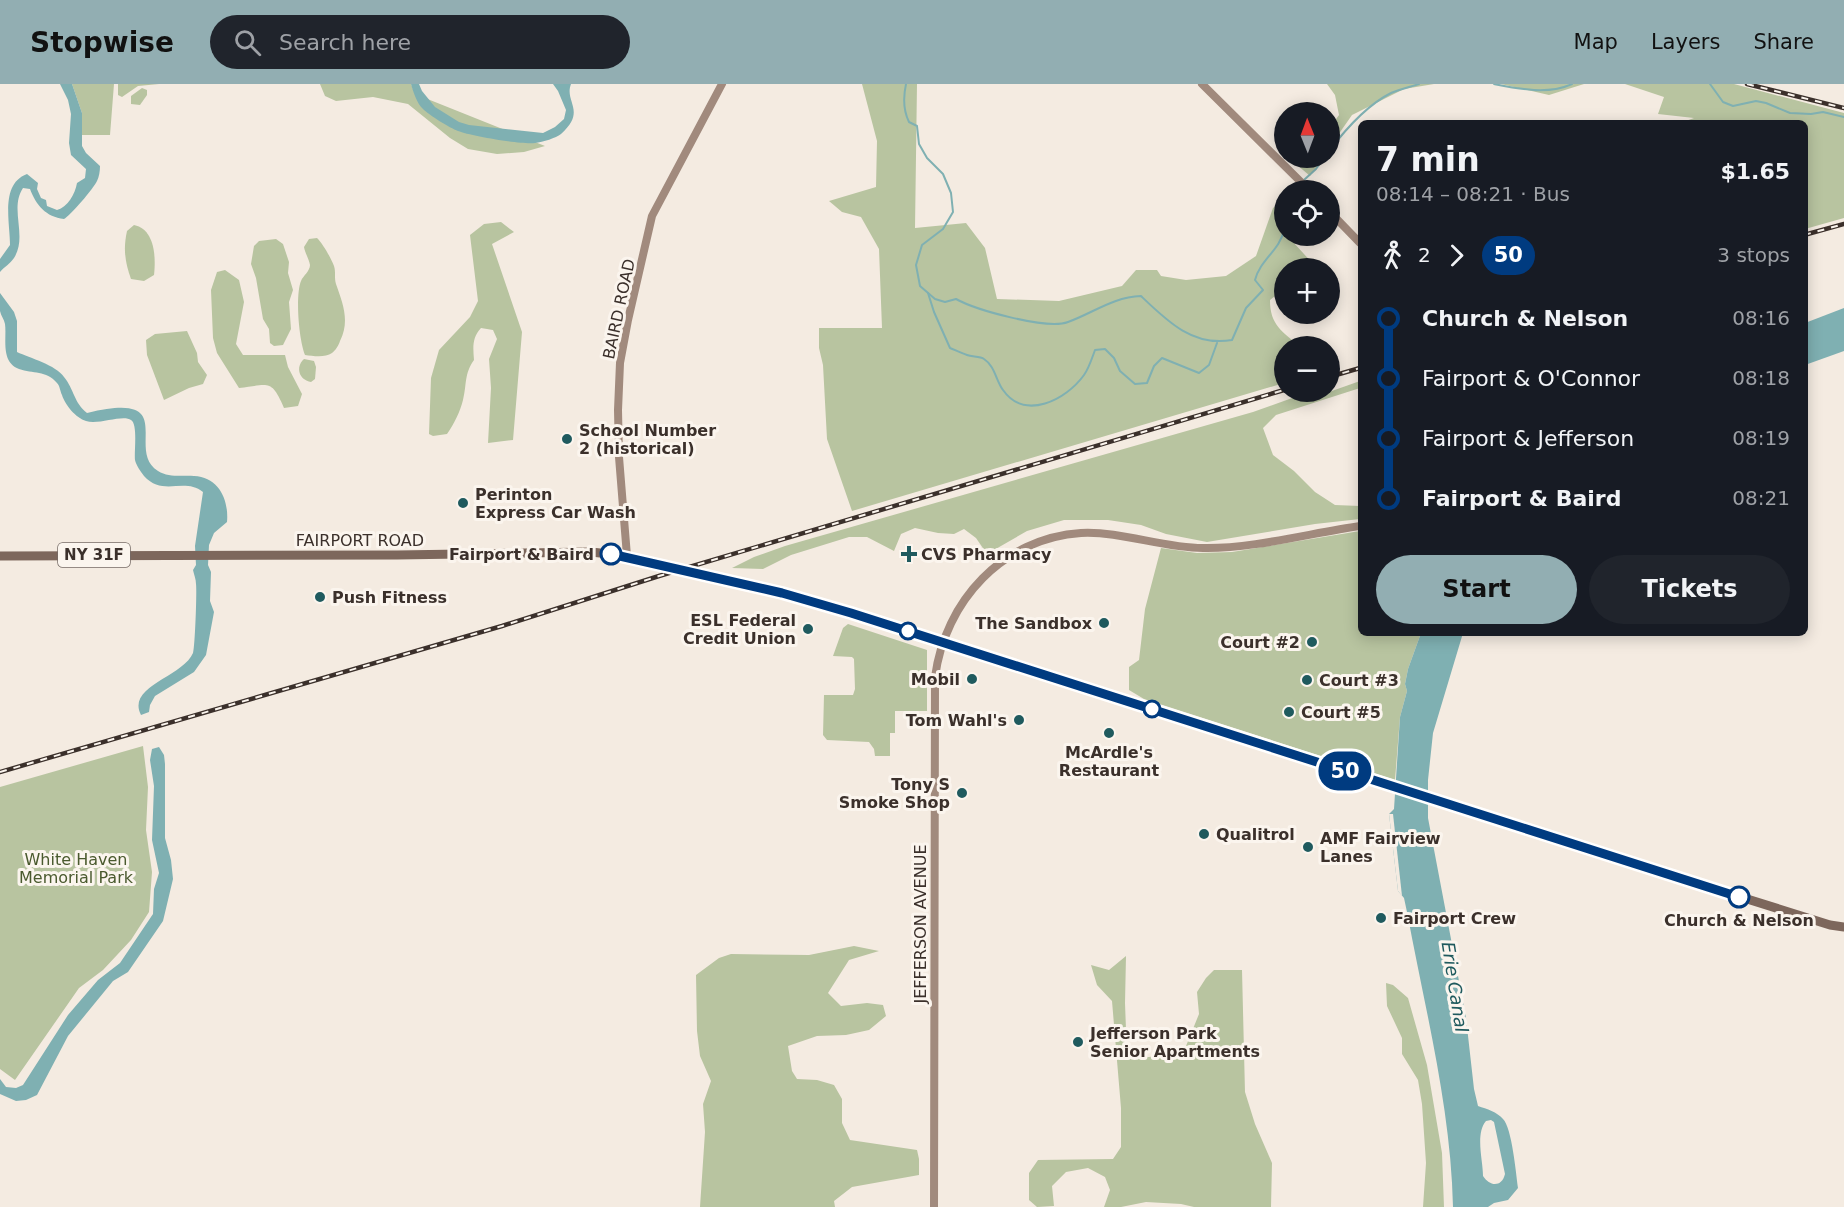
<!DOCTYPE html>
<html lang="en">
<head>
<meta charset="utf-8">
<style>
  body { margin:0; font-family:"DejaVu Sans",sans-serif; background:#20242c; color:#f1f3f6; height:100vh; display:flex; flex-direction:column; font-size:22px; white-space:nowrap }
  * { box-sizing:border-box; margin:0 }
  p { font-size:20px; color:#9ea1a6 }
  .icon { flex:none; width:33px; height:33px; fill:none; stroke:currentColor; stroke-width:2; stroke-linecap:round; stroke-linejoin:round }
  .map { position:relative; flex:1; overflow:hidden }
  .sheet { position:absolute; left:1358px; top:36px; width:450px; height:516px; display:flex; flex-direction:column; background:#171b24; border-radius:9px; box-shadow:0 3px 15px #0003 }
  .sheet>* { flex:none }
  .badge { padding:0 12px; border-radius:20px; font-size:21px; line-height:39px }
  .needle { width:39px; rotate:359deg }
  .buttons { position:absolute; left:1274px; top:18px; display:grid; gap:12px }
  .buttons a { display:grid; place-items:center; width:66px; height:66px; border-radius:50%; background:#171b24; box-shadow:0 3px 15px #0003; font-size:30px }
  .map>.badge { position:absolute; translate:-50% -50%; box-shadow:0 0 0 3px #fff }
  .legs { display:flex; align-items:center; gap:9px; height:66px; padding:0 18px; font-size:20px }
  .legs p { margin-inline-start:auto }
  .headline { display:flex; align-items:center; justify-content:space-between; height:102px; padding:0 18px }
  h1 { font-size:33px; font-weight:600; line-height:45px }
  .cta { display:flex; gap:12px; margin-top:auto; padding:12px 18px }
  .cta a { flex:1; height:69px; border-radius:36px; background:#92aeb2; color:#111; font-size:24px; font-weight:600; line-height:69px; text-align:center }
  .cta a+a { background:#20242c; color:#f1f3f6 }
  ul { padding:0 18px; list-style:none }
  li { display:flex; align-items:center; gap:21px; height:60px; font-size:22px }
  li i { display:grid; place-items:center; width:9px; height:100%; margin:0 8px; background:currentColor }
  li i::after { content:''; width:15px; height:15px; margin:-8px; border:4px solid; border-radius:50%; background:#171b24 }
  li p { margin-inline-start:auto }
  li:first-child i { background:linear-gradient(#0000 50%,currentColor 0) }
  li:last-child i { background:linear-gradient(currentColor 50%,#0000 0) }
  header { display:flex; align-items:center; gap:36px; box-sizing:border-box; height:84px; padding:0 30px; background:#92aeb2; color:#111 }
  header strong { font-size:28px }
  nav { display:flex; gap:33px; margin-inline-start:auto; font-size:21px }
  .search { width:420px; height:54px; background:#20242c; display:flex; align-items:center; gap:15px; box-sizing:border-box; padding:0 21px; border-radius:33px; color:#9ea1a6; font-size:22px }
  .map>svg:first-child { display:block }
</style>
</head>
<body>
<header>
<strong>Stopwise</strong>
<div class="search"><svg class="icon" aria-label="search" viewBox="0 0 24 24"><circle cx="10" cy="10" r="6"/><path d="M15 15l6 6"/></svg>Search here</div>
<nav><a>Map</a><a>Layers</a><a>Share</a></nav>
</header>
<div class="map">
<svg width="1844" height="1123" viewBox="0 0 1844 1123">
  <rect width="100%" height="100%" fill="#f4ebe1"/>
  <g fill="#b8c4a0">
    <polygon points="72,0 114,0 110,51 82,51 82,29"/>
    <polygon points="118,0 159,0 138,2 122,13 118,11"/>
    <polygon points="320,0 411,0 415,10 545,62 524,68 497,70 468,65 450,54 408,20 373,13 336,17 325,12"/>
    <path d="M862,0H917L915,144L966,139L985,164L997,215L1059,217L1122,202L1136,186H1157L1161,192L1186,196L1226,192L1256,172L1273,124L1284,116V152H1298L1293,158L1315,182L1311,184H1284V205L1270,216C1270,241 1282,247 1299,262H1284V299L852,427L827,355L823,281L819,264V244H882L879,165L861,133L842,128L829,117L876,103L877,57Z"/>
    <polygon points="1327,0 1434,0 1404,5 1352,31 1329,64 1329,45 1339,31 1335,11"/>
    <polygon points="1501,0 1584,0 1549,11"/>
    <polygon points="1625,0 1734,0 1844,29 1844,134 1805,145 1804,39 1680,39 1694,34 1658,30 1664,13"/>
    <polygon points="142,4 147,6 147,11 140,21 131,20 131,12"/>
    <polygon points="1302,74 1323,74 1310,92 1296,80"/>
    <path d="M501,138L514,148L492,160L522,248L513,356L488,359L491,304L489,275L497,255L493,246L481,244C472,254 473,263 474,276C464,290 467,300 463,316C460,328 454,340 447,350L433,352L429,350L431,294L439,266L470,233L478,217L470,151L484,140Z"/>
    <path d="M134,141C155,145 156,174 154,191L144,197L131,195C125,178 123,165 127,147Z"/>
    <path d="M317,154C323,160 331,174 334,182C336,188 334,194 336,200C343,220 350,237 340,257C339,261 335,267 332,269C325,274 313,272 305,271C299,256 295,212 301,197C303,192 310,187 310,181C309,175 305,169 304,163L309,155Z"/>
    <polygon points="276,155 283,160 289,178 288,189 293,206 289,218 291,245 283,261 274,262 270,259 269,245 263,235 256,194 251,180 254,162 259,157"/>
    <path d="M225,186L239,196L244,218L236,260L243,271H285L288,283L302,310L298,322L284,324C271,294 269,301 239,304L217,269L213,254L211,206L217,188Z"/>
    <polygon points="187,247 197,269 198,278 207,291 203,300 189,304 164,316 147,271 146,256 155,250"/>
    <path d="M304,275L314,277L316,283L315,295L311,298C299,296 295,283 304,275Z"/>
    <polygon points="1360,297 1360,304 1276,331 1263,344 1273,371 1294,387 1315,408 1335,421 1360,422 1360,435 1315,440 1207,458 1166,450 1141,441 1108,436 1064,436 1027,447 987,470 976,454 964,445 954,450 938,449 915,444 901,450 894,467 867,453 849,453 791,471 763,485 732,484 754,473 785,462 1253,328 1295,313 1329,308"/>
    <polygon points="1360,447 1360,549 1421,549 1408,585 1405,600 1407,607 1400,633 1395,696 1144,615 1129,606 1129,583 1139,576 1145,525 1161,464 1197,469 1232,468"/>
    <polygon points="848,540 927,566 927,627 895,627 895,649 890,649 890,672 875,672 874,665 869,658 827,656 823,651 824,611 853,611 855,605 854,575 852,573 833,572 843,544"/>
    <polygon points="143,662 148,703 146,746 152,788 149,828 131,856 103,886 79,904 15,996 0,985 0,703"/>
    <polygon points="854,862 879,867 849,876 828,909 841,922 867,919 883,921 886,932 869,946 846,951 817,952 788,962 792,987 797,995 817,996 834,1001 842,1015 842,1039 850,1056 917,1066 919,1075 919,1091 852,1103 834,1117 835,1123 700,1123 705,1048 703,1020 711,997 700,972 697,947 696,891 719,874 731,870 809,871"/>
    <polygon points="1126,872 1125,919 1127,972 1149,973 1184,967 1199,930 1197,908 1206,894 1214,886 1242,886 1245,1008 1255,1040 1272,1079 1271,1123 1194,1123 1181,1120 1146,1118 1121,1123 1104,1123 1110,1106 1105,1093 1088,1084 1066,1088 1052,1102 1054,1122 1037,1123 1029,1116 1029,1089 1038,1076 1113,1075 1121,1063 1121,1024 1112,917 1097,901 1091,881 1109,886"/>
    <polygon points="1386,899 1393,901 1408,914 1427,981 1442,1069 1444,1123 1423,1123 1426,1079 1422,1020 1418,996 1402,970 1402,954 1387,922"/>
  </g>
  <g fill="#7fb0b2" fill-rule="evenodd">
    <path d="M60,0H72L82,29V62L86,69L100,82C100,87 99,93 97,97C94,104 70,132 64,135C46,133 36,121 30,105L23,104C9,125 28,152 14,174C10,180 4,183 0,188V175L10,161C10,138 0,100 27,90L38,99L37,105L41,114L46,116L47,122L57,126C68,123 75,110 77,99L85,94L86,85L71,71L69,59L71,30L68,16Z"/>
    <path d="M411,0H419L422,7L435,23L459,38L469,41L543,49L555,43L564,35L566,26L558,7L553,0H571C564,18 587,27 561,50C556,54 543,58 535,59C523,61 471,52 458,47C450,44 429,31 423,25C417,20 413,7 411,0Z"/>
    <path d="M0,209L14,228L17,237V268C30,274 56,281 64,293C74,305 74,319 87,329C182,306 124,366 158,387C169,394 183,391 194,392C219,393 229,416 227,438L214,449L209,461L208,481L211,488L210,517L214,528L206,571L194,588L155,612L150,621L149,628L141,631C126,602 183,593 193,569C195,564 197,506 196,500C196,495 194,491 193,486L196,481L195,462L203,408C184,393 163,413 144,392C141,388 136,381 135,376C134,368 138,340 131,336C123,330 99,341 86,337C76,334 65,321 62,311C60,307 60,302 57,299C46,286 33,290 19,285C0,278 7,254 5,240C4,235 1,232 0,227C0,222 0,215 0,209Z"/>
    <polygon points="1844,224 1844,267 1805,281 1805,239"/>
    <path d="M1421,549H1463L1433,649L1428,696V734L1466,934L1474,1005L1478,1022C1487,1025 1497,1028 1503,1035C1512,1044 1516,1090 1518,1104L1508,1116L1494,1119L1488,1123H1453C1451,1024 1425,925 1407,828L1404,814L1398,807L1389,730L1394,725L1400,633L1407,607L1405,600L1408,585ZM1491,1036L1494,1038L1505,1090C1502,1103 1490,1103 1483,1092C1483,1076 1475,1050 1486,1037Z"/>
    <polygon points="159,663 164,671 165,680 165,754 171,776 173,795 163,837 128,888 113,897 68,952 37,1011 26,1016 16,1017 0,1010 0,995 6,1003 16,1004 23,1001 68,931 98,896 120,879 153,830 154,805 159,789 152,756 154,702 150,676 152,665"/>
  </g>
  <polygon fill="#f4ebe1" points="1389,730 1393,730 1402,812 1398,807"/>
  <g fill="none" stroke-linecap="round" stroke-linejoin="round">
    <g stroke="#7fb0b2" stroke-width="2">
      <path d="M906,0C903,14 903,26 909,38L917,42L919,60L927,74L943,90L951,109L953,128L943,145L922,161L916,181L920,202L935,215L945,218L956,215C976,226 1047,246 1068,238C1093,229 1113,213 1141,212C1167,237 1193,263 1232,256L1246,224L1263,206L1255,196C1260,176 1280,166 1284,146"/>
      <path d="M1494,0C1519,5 1548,11 1572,0"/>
      <polyline points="1710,0 1723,18 1733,22 1756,17 1766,19 1790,29 1811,30 1823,28 1844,33"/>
      <path d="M1329,67C1345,46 1367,21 1391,9C1400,5 1410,3 1419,0"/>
      <polyline points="1293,106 1316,85 1324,74"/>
      <path d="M928,209L934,228L950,264C955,266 961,269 967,271C972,273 980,272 984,275C995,282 996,297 1003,306C1025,337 1066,316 1084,291C1089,284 1092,274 1095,266L1105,265L1114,274L1120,287L1135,300L1147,299L1154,282L1162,274L1199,289L1209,281L1217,259"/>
    </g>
    <g stroke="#a18a7d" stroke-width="8">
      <polyline points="1202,0 1309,106"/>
      <polyline points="1329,127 1360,159"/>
      <polyline points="627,472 619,373 618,326 620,279 628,236 652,132 722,0"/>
      <path d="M934,1123L935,593C945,517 1003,454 1081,449C1122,447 1162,464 1203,464C1252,465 1311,449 1360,442"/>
    </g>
    <polyline stroke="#7d675c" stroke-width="9" points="0,472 397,471 591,468 627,472 740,499 863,532 1728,809 1830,841 1844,843"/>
    <g stroke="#3b302b" stroke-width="4.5">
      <g id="rail">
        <polyline points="1747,0 1844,24"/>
        <polyline points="1804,151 1844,140"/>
        <polyline points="1329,293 1360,284"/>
        <polyline points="0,688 502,542 659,492 1284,306"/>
      </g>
    </g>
    <use href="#rail" stroke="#fbf5ee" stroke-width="2" stroke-dasharray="7" stroke-linecap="butt"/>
  </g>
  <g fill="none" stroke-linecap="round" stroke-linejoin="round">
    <g stroke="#fff" stroke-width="14">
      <polyline id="line-1" points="611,470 782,509 851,529 1739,813"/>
    </g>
    <use href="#line-1" stroke="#003b80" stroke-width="9"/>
  </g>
  <g fill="#1f5a5e" stroke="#fbf5ee" stroke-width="2">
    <circle cx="567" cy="355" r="6"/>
    <circle cx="463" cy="419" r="6"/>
    <path d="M906 461h6v6h6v6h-6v6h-6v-6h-6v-6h6z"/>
    <circle cx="320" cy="513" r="6"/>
    <circle cx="1104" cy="539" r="6"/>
    <circle cx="808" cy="545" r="6"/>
    <circle cx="1312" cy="558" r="6"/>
    <circle cx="972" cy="595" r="6"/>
    <circle cx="1307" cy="596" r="6"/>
    <circle cx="1289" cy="628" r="6"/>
    <circle cx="1019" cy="636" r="6"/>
    <circle cx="1109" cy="649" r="6"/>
    <circle cx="962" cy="709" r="6"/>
    <circle cx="1204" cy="750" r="6"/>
    <circle cx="1308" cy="763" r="6"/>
    <circle cx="1381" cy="834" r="6"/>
    <circle cx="1078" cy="958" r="6"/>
  </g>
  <g fill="#fff" stroke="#003b80" stroke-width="3">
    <circle cx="611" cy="470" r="10"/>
    <circle cx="908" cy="547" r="8"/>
    <circle cx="1152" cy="625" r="8"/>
    <circle cx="1739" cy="813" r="10"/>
  </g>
  <g text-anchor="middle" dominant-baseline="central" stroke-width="6" stroke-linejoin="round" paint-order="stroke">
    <rect fill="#fbf5ee" stroke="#756b66" stroke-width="1.5" x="58" y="459" width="72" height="24" rx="4.5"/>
    <g font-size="15" font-weight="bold" fill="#3b302b">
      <text x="94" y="471">NY 31F</text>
    </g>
    <g font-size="16" fill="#3b302b" stroke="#fbf5ee">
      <text transform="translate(619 225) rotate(-78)">BAIRD ROAD</text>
      <text x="360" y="456">FAIRPORT ROAD</text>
      <text transform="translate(920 840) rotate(-90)">JEFFERSON AVENUE</text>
    </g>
    <g font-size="16" font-weight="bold" fill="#3b302b" stroke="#fbf5ee" text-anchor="start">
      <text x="579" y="346">School Number<tspan x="579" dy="18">2 (historical)</tspan></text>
      <text x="475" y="410">Perinton<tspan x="475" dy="18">Express Car Wash</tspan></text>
      <text x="921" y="470">CVS Pharmacy</text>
      <text x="332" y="513">Push Fitness</text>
      <text x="796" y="536" text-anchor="end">ESL Federal<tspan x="796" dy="18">Credit Union</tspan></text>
      <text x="1092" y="539" text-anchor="end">The Sandbox</text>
      <text x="1300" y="558" text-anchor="end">Court #2</text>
      <text x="960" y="595" text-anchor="end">Mobil</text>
      <text x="1319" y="596">Court #3</text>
      <text x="1301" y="628">Court #5</text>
      <text x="1007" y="636" text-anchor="end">Tom Wahl's</text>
      <text x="1109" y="668" text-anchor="middle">McArdle's<tspan x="1109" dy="18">Restaurant</tspan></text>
      <text x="950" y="700" text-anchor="end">Tony S<tspan x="950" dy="18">Smoke Shop</tspan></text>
      <text x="1216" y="750">Qualitrol</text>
      <text x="1320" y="754">AMF Fairview<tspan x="1320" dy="18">Lanes</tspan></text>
      <text x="1393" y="834">Fairport Crew</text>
      <text x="1090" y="949">Jefferson Park<tspan x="1090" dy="18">Senior Apartments</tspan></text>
    </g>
    <g font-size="16" font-weight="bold" fill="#3b302b" stroke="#fbf5ee" text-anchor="end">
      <text x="594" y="470">Fairport &amp; Baird</text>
      <text x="1739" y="836" text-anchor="middle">Church &amp; Nelson</text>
    </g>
    <g font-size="16" fill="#4a5a2e" stroke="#fbf5ee">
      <text x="76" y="775">White Haven<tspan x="76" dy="18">Memorial Park</tspan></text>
    </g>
    <g font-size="18" font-style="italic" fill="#1f5a5e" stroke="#fbf5ee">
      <text transform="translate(1455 903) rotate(81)">Erie Canal</text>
    </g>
  </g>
</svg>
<div class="buttons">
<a><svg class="needle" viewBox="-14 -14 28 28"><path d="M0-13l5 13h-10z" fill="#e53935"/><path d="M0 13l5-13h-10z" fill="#9ea1a6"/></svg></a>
<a><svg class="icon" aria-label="locate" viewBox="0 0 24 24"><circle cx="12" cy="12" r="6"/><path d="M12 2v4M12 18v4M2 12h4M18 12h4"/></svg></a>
<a>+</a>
<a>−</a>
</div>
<b class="badge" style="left:1345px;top:687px;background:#003b80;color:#fff">50</b>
<section class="sheet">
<div class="headline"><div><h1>7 min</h1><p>08:14 – 08:21 · Bus</p></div><b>$1.65</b></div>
<div class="legs"><svg class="icon" aria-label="walk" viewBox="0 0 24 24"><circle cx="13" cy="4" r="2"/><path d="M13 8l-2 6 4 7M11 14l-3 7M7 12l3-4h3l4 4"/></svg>2<svg class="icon" aria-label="forward" viewBox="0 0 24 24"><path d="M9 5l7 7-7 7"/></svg><b class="badge" style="background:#003b80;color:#fff">50</b><p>3 stops</p></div>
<ul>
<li><i style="color:#003b80"></i><b>Church &amp; Nelson</b><p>08:16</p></li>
<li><i style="color:#003b80"></i><span>Fairport &amp; O'Connor</span><p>08:18</p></li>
<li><i style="color:#003b80"></i><span>Fairport &amp; Jefferson</span><p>08:19</p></li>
<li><i style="color:#003b80"></i><b>Fairport &amp; Baird</b><p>08:21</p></li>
</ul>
<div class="cta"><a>Start</a><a>Tickets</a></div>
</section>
</div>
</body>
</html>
